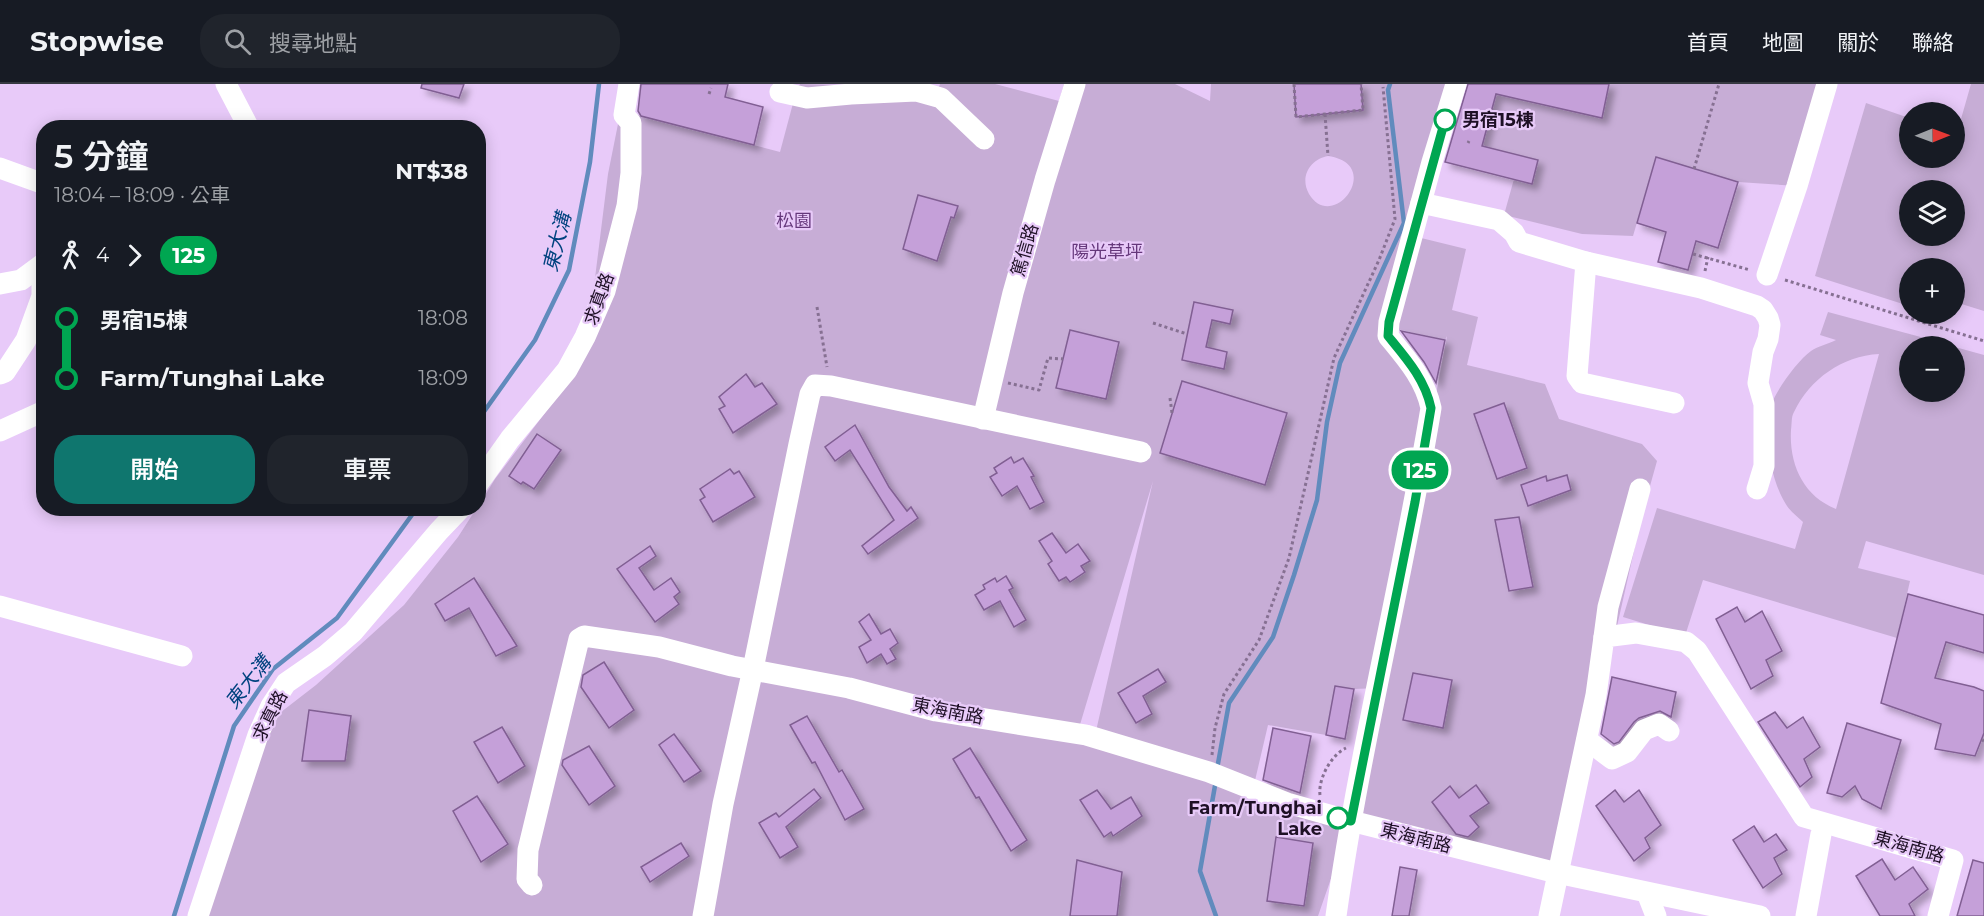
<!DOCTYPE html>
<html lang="zh-TW">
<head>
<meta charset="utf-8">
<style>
  body { margin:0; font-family:Montserrat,"Noto Sans TC",sans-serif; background:#20242c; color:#f1f3f6; height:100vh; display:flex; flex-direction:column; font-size:22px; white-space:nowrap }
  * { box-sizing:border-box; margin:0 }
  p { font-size:20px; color:#9ea1a6 }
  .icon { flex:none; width:33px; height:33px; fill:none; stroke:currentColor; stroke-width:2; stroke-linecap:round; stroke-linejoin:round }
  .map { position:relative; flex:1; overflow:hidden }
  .side { position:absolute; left:36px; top:36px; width:450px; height:396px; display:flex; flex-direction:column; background:#171b24; border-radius:24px; box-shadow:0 3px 15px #0003 }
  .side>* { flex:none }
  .badge { padding:0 12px; border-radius:20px; font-size:21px; line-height:39px }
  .needle { width:39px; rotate:89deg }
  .fabs { position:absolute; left:1899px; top:18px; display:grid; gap:12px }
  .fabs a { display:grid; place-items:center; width:66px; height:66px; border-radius:50%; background:#171b24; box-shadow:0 3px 15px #0003; font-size:30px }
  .map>.badge { position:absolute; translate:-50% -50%; box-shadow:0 0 0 3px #fff }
  .legs { display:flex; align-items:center; gap:9px; height:66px; padding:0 18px; font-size:20px }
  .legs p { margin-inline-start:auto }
  .summary { display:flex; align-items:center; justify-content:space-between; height:102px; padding:0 18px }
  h1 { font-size:33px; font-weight:600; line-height:45px }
  .primary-button { display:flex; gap:12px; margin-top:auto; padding:12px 18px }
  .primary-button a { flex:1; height:69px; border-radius:24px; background:#0f766e; color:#fff; font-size:24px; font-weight:600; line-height:69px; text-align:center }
  .primary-button a+a { background:#20242c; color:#f1f3f6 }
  ul { padding:0 18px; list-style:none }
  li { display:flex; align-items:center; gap:21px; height:60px; font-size:22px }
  li i { display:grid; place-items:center; width:9px; height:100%; margin:0 8px; background:currentColor }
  li i::after { content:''; width:15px; height:15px; margin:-8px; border:4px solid; border-radius:50%; background:#171b24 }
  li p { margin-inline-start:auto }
  li:first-child i { background:linear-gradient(#0000 50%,currentColor 0) }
  li:last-child i { background:linear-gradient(currentColor 50%,#0000 0) }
  header { display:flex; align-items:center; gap:36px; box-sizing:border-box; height:84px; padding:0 30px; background:#171b24; border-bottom:2px solid #363941 }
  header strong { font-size:28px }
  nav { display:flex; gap:33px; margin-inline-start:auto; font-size:21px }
  .search { width:420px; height:54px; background:#20242c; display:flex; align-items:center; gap:15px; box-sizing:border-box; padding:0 21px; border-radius:24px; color:#9ea1a6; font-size:22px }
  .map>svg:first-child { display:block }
</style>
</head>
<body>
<header>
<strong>Stopwise</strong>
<div class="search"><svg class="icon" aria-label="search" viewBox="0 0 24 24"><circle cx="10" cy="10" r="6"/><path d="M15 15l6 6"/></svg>搜尋地點</div>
<nav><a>首頁</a><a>地圖</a><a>關於</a><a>聯絡</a></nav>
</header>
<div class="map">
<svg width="1984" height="832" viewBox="0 0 1984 832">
  <defs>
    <filter id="shadow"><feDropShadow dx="5.5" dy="5.5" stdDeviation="3" flood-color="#0004"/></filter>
  </defs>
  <rect width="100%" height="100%" fill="#e8caf9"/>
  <g fill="#c7add6" fill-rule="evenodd">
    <path d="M800,0L939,3L940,0H995L1059,17L1064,0H1175L1210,17L1211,0H1294L1297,33L1363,26L1361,0H1458L1413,152L1466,165L1452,226L1478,233L1467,281L1545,300L1559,335L1642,360L1657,377L1643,427L1563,782L1351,737L1318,832H207L272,635L316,601L404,521L458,453L476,425L478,424L479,421L495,395L573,292L594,202L608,90L621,25L626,28L780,68L796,8ZM1328,72C1385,80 1333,150 1309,110C1299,92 1311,75 1328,72ZM1392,244L1445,256L1447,252L1425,369L1429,333ZM1153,397L1096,647L1079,644ZM1413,589L1452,596L1443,644L1403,636ZM1335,602L1354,605L1380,604L1351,737L1253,705L1268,641L1326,651Z"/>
    <polygon points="1605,0 1827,0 1797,102 1738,98 1656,74 1633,152 1582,150 1504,131 1514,95 1532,100 1538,76 1481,62 1496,10 1602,33 1609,1"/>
    <path d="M1971,0H1984V227L1955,218L1954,184H1910L1909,208L1906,221L1815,192L1866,19L1909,34L1910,74H1954L1955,48L1957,49ZM1910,106H1954V152H1910Z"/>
    <path d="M1828,228L1954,262H1910V308H1954L1955,263L1984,271V491L1866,457L1858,484L1910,497L1897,554L1703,496L1685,552L1623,533L1657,424L1795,465L1803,438C1798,433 1791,428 1787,422C1772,400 1763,354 1769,328C1772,311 1797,277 1811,267C1818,262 1828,260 1836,256L1820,251ZM1879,270L1836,425C1803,412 1789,380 1791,346C1792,340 1791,333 1794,328C1810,295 1842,272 1879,270Z"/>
  </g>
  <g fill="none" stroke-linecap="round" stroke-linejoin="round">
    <g stroke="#618bbd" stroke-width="4.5">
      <polyline points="478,336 535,256 569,186 590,78 599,0"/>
      <polyline points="1217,685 1229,619 1273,553 1294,491 1317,416 1327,338 1340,279 1404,139 1388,6 1390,0"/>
      <polyline points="1216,696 1200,787 1216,832"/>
      <polyline points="174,832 234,642 273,585 337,534 417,424"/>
    </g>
  </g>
  <g fill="#c5a0d9" stroke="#815f93" stroke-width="1.5" filter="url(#shadow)">
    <polygon points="422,0 464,0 459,14 421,4"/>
    <polygon points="641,0 728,0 725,13 763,23 754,61 641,32 638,27"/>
    <polygon points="1294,0 1361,0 1363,26 1296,33"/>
    <polygon points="1468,0 1609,0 1602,34 1496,10 1482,62 1538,76 1532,100 1445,78"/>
    <polygon points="1656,73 1738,98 1718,164 1696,157 1688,186 1658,178 1666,148 1637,139"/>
    <polygon points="918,111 958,122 954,134 951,133 937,177 903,165"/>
    <polygon points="1194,218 1233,226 1230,240 1212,236 1206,263 1227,268 1224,285 1182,276"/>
    <polygon points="1070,246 1119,258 1106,315 1056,304"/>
    <polygon points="1401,247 1445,256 1436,299 1424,278"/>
    <polygon points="746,290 755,303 762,299 777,320 733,349 719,325 725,322 719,313"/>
    <polygon points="1182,297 1287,329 1265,401 1160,369"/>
    <polygon points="1504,319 1527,384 1497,395 1474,330"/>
    <polygon points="855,341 889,403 907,427 911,423 918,434 868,470 862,462 894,436 850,366 835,377 825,363"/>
    <polygon points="537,350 561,366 534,405 523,398 521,400 509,392"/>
    <polygon points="1011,373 1014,379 1023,374 1034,392 1031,393 1044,418 1030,425 1017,402 1002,412 990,393 997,389 994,384"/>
    <polygon points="730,385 734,390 739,387 755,413 713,438 700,416 705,413 700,405"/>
    <polygon points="1567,391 1571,406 1528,422 1521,401 1546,392 1547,397"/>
    <polygon points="1519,433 1533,503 1509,507 1495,436"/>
    <polygon points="1052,449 1066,469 1078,460 1090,477 1081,482 1085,488 1070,498 1066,493 1059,497 1048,480 1052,477 1039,457"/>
    <polygon points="650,462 656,472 639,484 654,506 671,494 680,508 674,513 679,520 655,538 617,485"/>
    <polygon points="1006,492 1013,504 1009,506 1026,536 1014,543 1000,517 984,526 975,511 985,505 983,501 995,494 997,498"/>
    <polygon points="474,494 517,562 496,572 469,524 445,537 435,520"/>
    <polygon points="1908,510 1984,531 1984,569 1946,558 1935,594 1974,603 1984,607 1984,649 1975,672 1935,665 1941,640 1881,619"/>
    <polygon points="1737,523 1745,538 1762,527 1782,567 1766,576 1773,592 1751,605 1716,535"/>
    <polygon points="869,530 881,550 890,545 898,559 890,565 896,575 887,580 881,570 867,579 859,563 871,556 859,538"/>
    <polygon points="604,578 634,626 609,644 581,603 583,591"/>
    <polygon points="1158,585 1166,598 1143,612 1152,630 1136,639 1118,609"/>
    <polygon points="1413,589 1452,596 1443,644 1403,636"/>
    <polygon points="1612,593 1676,608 1671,633 1660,627 1639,634 1634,638 1619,658 1614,660 1601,650"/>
    <polygon points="1335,602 1354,605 1345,655 1326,651"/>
    <polygon points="309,626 351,632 345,677 302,677"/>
    <polygon points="1775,628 1787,644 1803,633 1820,663 1804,675 1812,693 1800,703 1758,638"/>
    <polygon points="807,632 839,688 842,686 864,725 845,736 815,678 812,679 790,641"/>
    <polygon points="1847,639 1901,656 1881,725 1862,715 1855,702 1842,713 1827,709"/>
    <polygon points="502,643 525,682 498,699 474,658"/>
    <polygon points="1273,644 1311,652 1300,709 1263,696"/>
    <polygon points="674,650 701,687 684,698 659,661"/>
    <polygon points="589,662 615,702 589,721 562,681 563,676"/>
    <polygon points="970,664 1027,756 1011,767 979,713 976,714 953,675"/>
    <polygon points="1476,701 1489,719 1470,732 1479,743 1468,753 1456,750 1432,718 1450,702 1459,714"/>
    <polygon points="814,705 821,714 786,743 798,763 780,774 759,739 776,729 779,733"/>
    <polygon points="1097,706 1111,725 1131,713 1142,732 1113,752 1111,748 1104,753 1080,716"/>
    <polygon points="1615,706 1624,718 1639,706 1661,741 1645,754 1650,764 1634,777 1596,722"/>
    <polygon points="477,712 508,760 481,778 453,727"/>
    <polygon points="1754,742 1764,758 1776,750 1787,766 1774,774 1782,790 1763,804 1733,756"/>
    <polygon points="1276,753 1313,759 1304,822 1267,817"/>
    <polygon points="681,759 689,772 650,798 641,783"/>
    <polygon points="1882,775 1895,796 1913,783 1928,805 1909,820 1915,832 1880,832 1856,792"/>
    <polygon points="1077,776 1122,788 1117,832 1070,832"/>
    <polygon points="1973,776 1984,779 1984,832 1957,832"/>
    <polygon points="1400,783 1417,786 1409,832 1392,832"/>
  </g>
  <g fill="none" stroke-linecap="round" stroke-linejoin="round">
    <g stroke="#867092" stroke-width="3" stroke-dasharray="3 3" stroke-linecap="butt">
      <polyline points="1294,0 1296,33 1363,26 1361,0"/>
      <polyline points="709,10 711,4"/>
      <polyline points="1325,30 1328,72"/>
      <polyline points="1468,59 1469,57"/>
      <polyline points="1694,85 1719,0"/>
      <polyline points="1693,170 1750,186"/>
      <polyline points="1705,187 1708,173"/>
      <polyline points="1785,196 1984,257"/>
      <polyline points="817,223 827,283"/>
      <polyline points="1153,239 1187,250"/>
      <polyline points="1008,299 1039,306 1048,274 1063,275"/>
      <polyline points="1170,314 1172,329"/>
      <polyline points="1982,656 1984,657"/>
      <polyline points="1212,671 1215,644 1224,610 1259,556 1289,474 1334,274 1379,176 1395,135 1383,3"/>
      <path d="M1320,711C1318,695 1331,671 1346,664"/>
    </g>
    <g stroke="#fff" stroke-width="21">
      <polyline points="226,0 249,44"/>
      <polyline points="780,8 807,14 851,10 916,7 941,14 984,55"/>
      <polyline points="0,84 44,100"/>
      <polyline points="1421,119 1499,136 1514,149 1519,158 1586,178 1701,204 1757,222 1763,226 1768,234 1770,241 1768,255 1763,268 1758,299 1764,320 1764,382 1757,405"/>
      <polyline points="1586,178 1577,292 1582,299 1674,319"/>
      <polyline points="1767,191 1797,102 1827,0"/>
      <polyline points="0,200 21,196 44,179"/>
      <polyline points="0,290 5,288 26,256 42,212 42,182"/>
      <polyline points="983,335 1013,209 1045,96 1075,0"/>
      <polyline points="0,347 44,327"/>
      <polyline points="478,400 510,355 567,286 585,253 605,207 627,122 631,89 631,39 624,31 629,0"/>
      <polyline points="0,522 182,572"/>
      <polyline points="1604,553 1608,523 1640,405"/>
      <polyline points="1587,656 1612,675 1627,668 1644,646 1659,640 1669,647"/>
      <polyline points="532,801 527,795 528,766 579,555 584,552 659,563 732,582 849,604 936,627 1086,651 1209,688 1287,719 1351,737 1557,789 1760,832"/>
      <polyline points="1647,809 1656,832"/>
      <polyline points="198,832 258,651 271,622 286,599 325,572 353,548 439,447 461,424"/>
      <polyline points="703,832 723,720 753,585 799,360 810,310 815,301 831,302 1141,368"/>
      <path d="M1336,832C1360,661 1403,494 1431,324C1425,295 1406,274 1388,252L1389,238L1432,78L1456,0"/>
      <polyline points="1549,832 1596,611 1604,553 1636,549 1686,558 1697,567 1804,733 1953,776 1938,832"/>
      <polyline points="1806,832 1821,750"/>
    </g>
  </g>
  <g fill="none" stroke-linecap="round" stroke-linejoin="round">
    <g stroke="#fff" stroke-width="14">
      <path id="line-1" d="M1338,734L1351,737L1415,418L1431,324C1425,295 1406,274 1388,252L1389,238L1445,36"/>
    </g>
    <use href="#line-1" stroke="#00a651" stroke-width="9"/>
  </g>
  <g fill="#fff" stroke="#00a651" stroke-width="3">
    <circle cx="1445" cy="36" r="10"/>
    <circle cx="1338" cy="734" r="10"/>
  </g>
  <g text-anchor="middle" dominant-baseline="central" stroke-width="4.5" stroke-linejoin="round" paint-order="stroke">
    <g font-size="18" font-weight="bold" fill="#1e1025" stroke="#e8caf9" text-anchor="start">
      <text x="1462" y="36">男宿15棟</text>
      <text x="1322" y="724" text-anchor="end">Farm/Tunghai<tspan x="1322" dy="21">Lake</tspan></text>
    </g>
    <g font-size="18" fill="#65377b" stroke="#e8caf9">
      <text x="794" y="137">松園</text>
      <text x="1107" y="168">陽光草坪</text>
    </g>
    <g font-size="18" fill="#1e1025" stroke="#e8caf9">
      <text transform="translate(1025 166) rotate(-74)">篤信路</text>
      <text transform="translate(599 215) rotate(-70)">求真路</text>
      <text transform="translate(948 627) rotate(11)">東海南路</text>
      <text transform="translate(270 632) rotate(-63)">求真路</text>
      <text transform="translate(1416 754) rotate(14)">東海南路</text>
      <text transform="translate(1909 763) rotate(16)">東海南路</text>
    </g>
    <g font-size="20" font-style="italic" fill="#00427f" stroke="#e8caf9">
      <text transform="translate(557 158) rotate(-76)">東大溝</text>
      <text transform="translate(248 598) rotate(-52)">東大溝</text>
    </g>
  </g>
</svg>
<div class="fabs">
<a><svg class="needle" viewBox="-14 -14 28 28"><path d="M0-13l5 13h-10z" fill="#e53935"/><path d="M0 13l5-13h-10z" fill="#9ea1a6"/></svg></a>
<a><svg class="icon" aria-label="layers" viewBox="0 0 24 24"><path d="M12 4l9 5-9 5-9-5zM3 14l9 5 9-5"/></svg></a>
<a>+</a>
<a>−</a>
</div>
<b class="badge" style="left:1420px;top:386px;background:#00a651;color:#fff">125</b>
<section class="side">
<div class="summary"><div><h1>5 分鐘</h1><p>18:04 – 18:09 · 公車</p></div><b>NT$38</b></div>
<div class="legs"><svg class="icon" aria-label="walk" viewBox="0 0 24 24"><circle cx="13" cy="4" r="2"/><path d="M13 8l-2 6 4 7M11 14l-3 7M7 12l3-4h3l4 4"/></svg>4<svg class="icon" aria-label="forward" viewBox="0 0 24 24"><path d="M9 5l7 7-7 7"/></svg><b class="badge" style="background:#00a651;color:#fff">125</b></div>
<ul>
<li><i style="color:#00a651"></i><b>男宿15棟</b><p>18:08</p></li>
<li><i style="color:#00a651"></i><b>Farm/Tunghai Lake</b><p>18:09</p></li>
</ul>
<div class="primary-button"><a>開始</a><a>車票</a></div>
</section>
</div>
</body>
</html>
